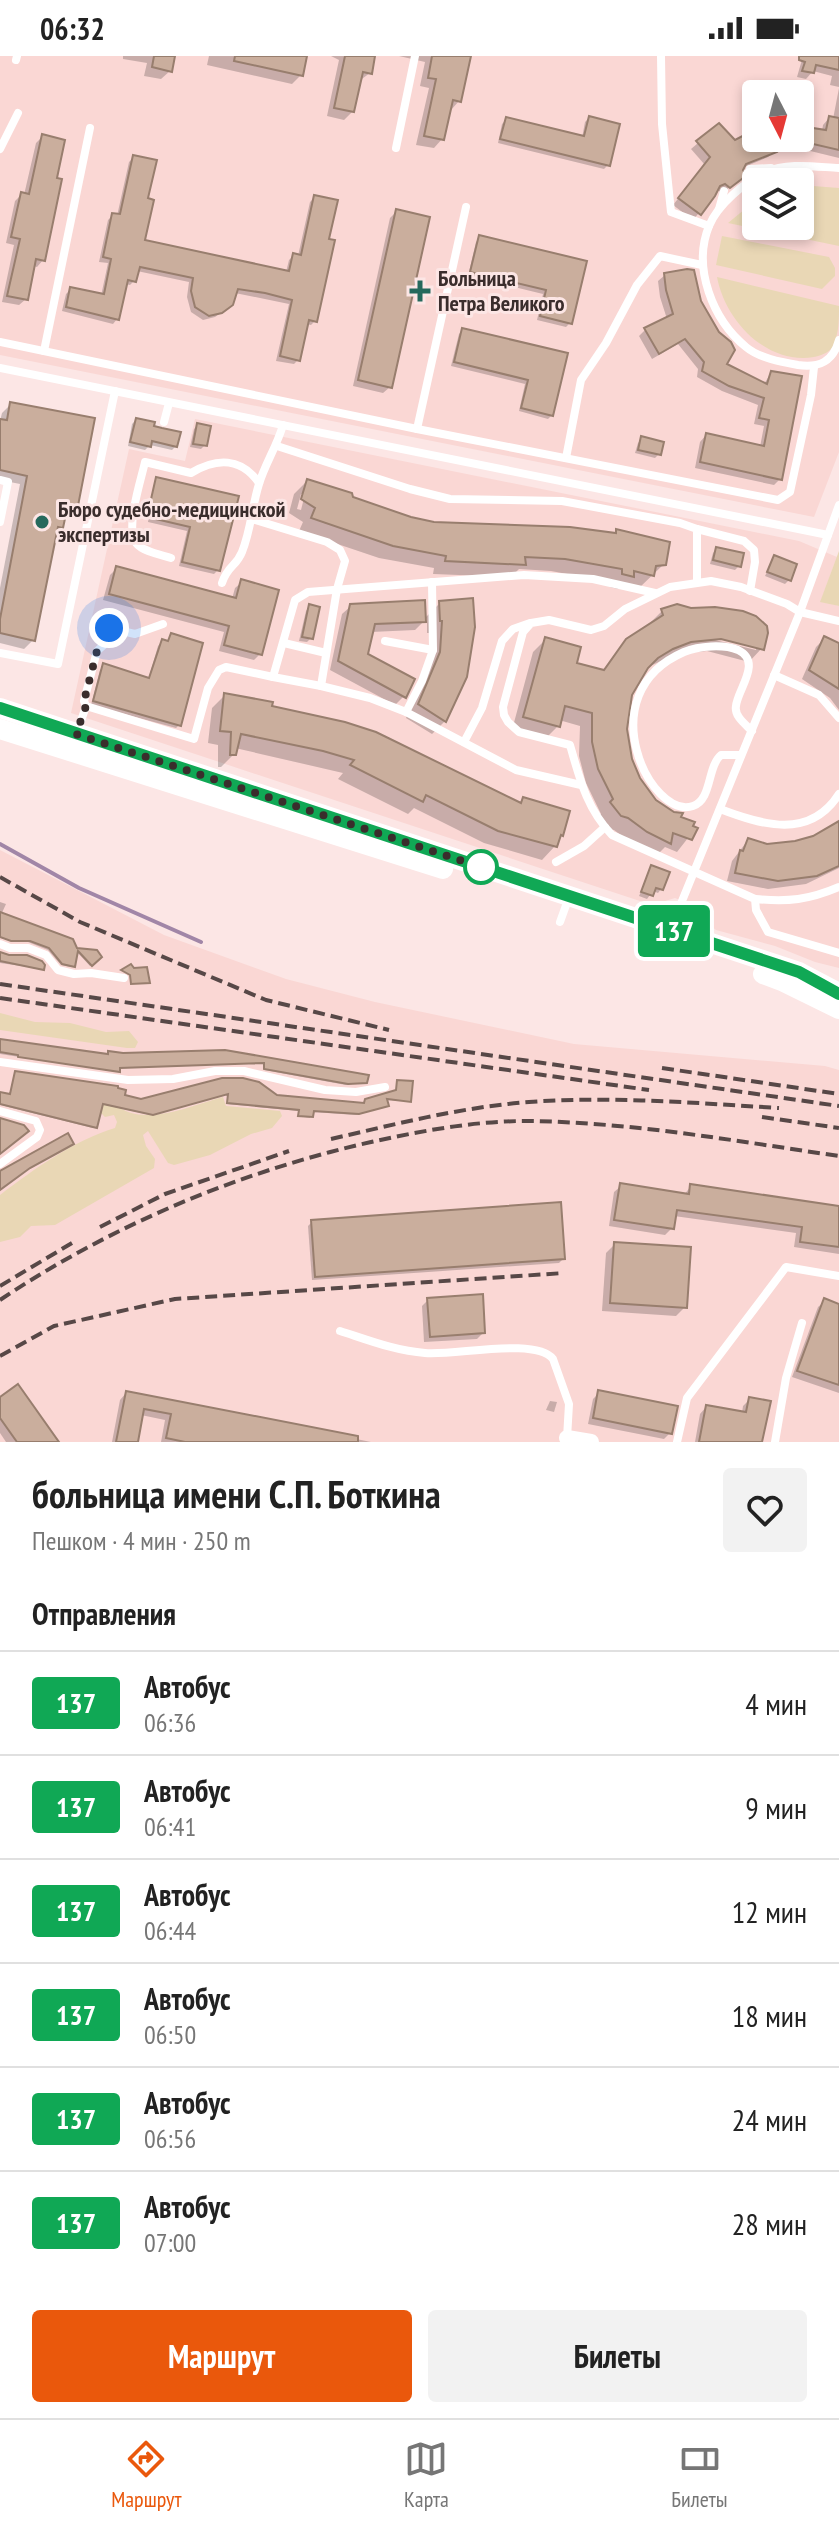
<!DOCTYPE html>
<html lang="ru">
<head>
<meta charset="utf-8">
<style>
  body { margin:0; font-family:"PT Sans Narrow",sans-serif; background:#f2f2f2; color:#222; height:100vh; display:flex; flex-direction:column; font-size:30px; white-space:nowrap }
  * { box-sizing:border-box; margin:0 }
  p { font-size:26px; color:#767676 }
  .icon { flex:none; width:44px; height:44px; fill:none; stroke:currentColor; stroke-width:2; stroke-linecap:round; stroke-linejoin:round }
  .map { position:relative; height:1386px; overflow:hidden }
  .drawer { display:flex; flex-direction:column; background:#fff; flex:1 }
  .drawer>* { flex:none }
  .badge { padding:0 16px; border-radius:6px; font-size:28px; line-height:52px }
  .needle { width:52px; rotate:174deg }
  .fabs { position:absolute; left:742px; top:24px; display:grid; gap:16px }
  .fabs a { display:grid; place-items:center; width:72px; height:72px; border-radius:8px; background:#fff; box-shadow:0 4px 12px #0003; font-size:40px }
  .you { position:absolute; width:40px; height:40px; margin:-20px; border:6px solid #fff; border-radius:50%; background:#1a73e8; box-shadow:0 0 0 12px #1a73e833 }
  .map>.badge { position:absolute; translate:-50% -50%; box-shadow:0 0 0 4px #fff }
  h2 { padding:0 32px; font-size:30px; line-height:72px }
  .round { display:grid; place-items:center; flex:none; width:84px; height:84px; border-radius:8px; background:#f2f2f2 }
  .headline { display:flex; align-items:center; justify-content:space-between; height:136px; padding:0 32px }
  h1 { font-size:38px; font-weight:800; line-height:60px }
  .cta { display:flex; gap:16px; margin-top:auto; padding:16px 32px }
  .cta a { flex:1; height:92px; border-radius:8px; background:#ea580c; color:#fff; font-size:32px; font-weight:800; line-height:92px; text-align:center }
  .cta a+a { background:#f2f2f2; color:#222 }
  ul { padding:0; list-style:none }
  li { display:flex; align-items:center; gap:24px; height:104px; padding:0 32px; border-top:2px solid #e0e0e0 }
  li div { flex:1 }
  li b { display:block; font-size:30px }
  li em { font-style:normal }
  li .badge { min-width:88px; font-weight:700; text-align:center }
  .status { display:flex; justify-content:space-between; align-items:center; height:56px; padding:0 40px; background:#fff; direction:ltr }
  .status svg { height:22px; fill:currentColor }
  .tabs { display:flex; justify-content:space-around; align-items:center; height:112px; border-top:2px solid #e0e0e0; background:#fff; font-size:22px; color:#767676 }
  .tabs a { display:grid; justify-items:center; gap:4px }
  .tabs .selected { color:#ea580c }
  .map>svg:first-child { display:block }
</style>
</head>
<body>
<div class="status"><b>06:32</b><svg viewBox="0 0 49 12"><path d="M0 12V9h3v3zM5 12V6h3v6zM10 12V3h3v9zM15 12V0h3v12zM26 1h20v11H26zM47 4h2v5h-2z"/></svg></div>
<div class="map">
<svg width="839" height="1386" viewBox="0 0 839 1386">
  <rect width="100%" height="100%" fill="#fce6e5"/>
  <g fill="#fad7d4" fill-rule="evenodd">
    <path d="M0,0H839V396L814,461L0,299ZM756,38H800V82H756ZM756,126H800V170H756Z"/>
    <polygon points="195,363 799,485 837,501 821,545 839,550 839,912 815,906 775,890 716,874 711,870 702,853 675,842 652,849 71,657 129,393 185,405"/>
    <polygon points="0,794 164,879 286,923 375,946 574,988 825,1010 839,1014 839,1386 0,1386"/>
  </g>
  <g fill="#e9d7b5">
    <polygon points="800,129 839,132 839,190 728,167 756,144 756,170 800,170"/>
    <polygon points="722,180 829,201 835,212 835,220 822,233 716,209"/>
    <path d="M717,221L839,250C839,263 839,276 834,288C831,296 823,299 814,301C766,309 725,264 717,221Z"/>
    <polygon points="839,495 839,550 820,546"/>
    <polygon points="0,957 35,966 70,967 106,976 129,975 138,986 135,992 127,992 0,974"/>
    <path d="M223,1041L226,1050L280,1055L282,1060L272,1072L251,1078L210,1099L174,1109L168,1107L148,1075L143,1079L146,1090L155,1103L154,1112L55,1169L31,1170L20,1181L0,1186V1139C34,1113 73,1085 115,1072L117,1066L114,1059L105,1061L102,1058L44,1043L116,1049C143,1072 193,1049 223,1041Z"/>
  </g>
  <g fill="#0003" fill-rule="evenodd">
    <polygon points="123,0 173,0 170,15 161,23 144,20 147,7 123,3"/>
    <polygon points="209,0 305,0 301,19 292,28 207,9"/>
    <polygon points="331,0 373,0 370,17 359,25 353,55 344,64 327,60 339,4"/>
    <polygon points="399,0 469,0 459,45 451,54 442,83 434,92 416,89 429,32 420,30 425,6"/>
    <polygon points="803,0 839,0 839,31 830,29 832,20 813,15 806,23 797,21"/>
    <polygon points="839,32 839,102 794,91 774,92 774,95 768,101 742,112 738,125 722,137 718,134 693,164 673,149 705,109 691,93 719,69 734,87 756,75 756,82 800,82 800,72 822,75 823,69 829,62 833,63"/>
    <polygon points="589,62 608,109 604,113 498,87 502,68 506,64 582,82 585,66"/>
    <polygon points="42,81 43,204 37,211 33,210 26,243 19,249 2,246 14,189 6,187 15,145 21,139 24,139 36,87"/>
    <polygon points="134,101 146,144 143,186 286,216 289,204 294,199 298,200 310,146 315,141 315,265 311,269 306,268 298,304 294,308 276,305 289,248 235,237 226,253 215,261 203,264 191,256 187,241 189,226 137,215 134,225 130,229 125,228 117,263 113,268 62,255 66,238 71,233 101,240 108,207 99,206 108,164 113,159 117,160 129,106"/>
    <polygon points="396,156 390,331 383,337 353,330 390,162"/>
    <polygon points="480,182 585,207 570,267 566,271 537,264 543,238 468,220 476,186"/>
    <polygon points="665,219 699,245 724,309 764,328 771,317 780,423 774,429 695,412 700,386 706,379 760,391 764,370 754,368 758,349 722,335 697,321 698,313 678,288 652,303 639,280 646,273 667,263 660,241 658,225"/>
    <polygon points="463,274 566,299 552,359 548,363 519,355 525,328 451,310 459,278"/>
    <polygon points="11,348 75,454 66,463 63,462 62,471 55,477 33,584 24,593 0,587 0,532 20,428 0,424 0,365 2,357"/>
    <polygon points="136,364 152,371 176,390 172,394 150,389 145,394 128,390 132,368"/>
    <polygon points="198,369 205,389 201,393 190,391 194,373"/>
    <polygon points="642,383 659,398 655,402 635,397 638,387"/>
    <polygon points="156,423 236,441 218,514 214,518 179,510 187,475 148,466"/>
    <path d="M307,425L351,442L433,468L613,479L617,475L664,508L639,532L618,533L610,531V526L551,515L519,513L511,521L433,518L434,512L379,502L299,475L303,466L289,457L294,438ZM301,438H305L301,454L297,453Z"/>
    <polygon points="717,493 739,510 735,514 710,508 713,497"/>
    <polygon points="774,501 789,524 785,528 765,520"/>
    <polygon points="117,512 232,543 235,532 242,526 260,598 254,604 219,595 224,576 103,544 110,519"/>
    <polygon points="472,544 445,665 432,678 406,662 427,611 430,577 427,577 427,562 415,574 371,576 366,599 404,640 395,649 330,614 342,558 351,550 424,563 440,547"/>
    <path d="M677,550L691,554H731L755,562L765,571L766,577L762,592L749,606L707,595L676,598L646,612L630,638L624,668L630,703L639,724L654,744L672,757L680,758L679,762L692,767L690,771L695,773L677,796L665,791L656,800L634,789L614,774L607,773L598,760L601,758L586,727L579,700L580,670L559,664L558,670L545,683L512,674L533,596L546,583L579,592L575,608L602,616L614,599L628,585L650,570L649,568L662,555ZM712,579L756,590V594L711,583Z"/>
    <polygon points="309,551 311,582 307,586 299,585 306,555"/>
    <polygon points="172,580 179,669 176,672 91,649 100,614 104,610 148,624 158,590 162,586 167,587"/>
    <polygon points="825,582 839,590 839,654 830,642 802,623 816,591"/>
    <polygon points="225,639 269,652 519,748 524,743 561,779 555,790 542,804 484,787 414,752 408,758 338,723 343,717 235,692 234,698 221,711 218,711 218,689 208,687 212,652"/>
    <polygon points="839,765 839,812 806,828 768,833 727,825 732,805 748,784 767,790 814,782"/>
    <polygon points="652,812 661,833 658,837 653,835 647,843 639,840"/>
    <polygon points="0,846 6,848 1,859 76,894 100,901 90,910 76,895 71,911 61,909 48,894 28,886 0,882"/>
    <polygon points="0,898 42,913 0,907"/>
    <polygon points="0,985 107,998 225,996 366,1026 346,1029 264,1014 263,1007 118,1012 117,1016 0,998"/>
    <polygon points="16,1017 141,1045 223,1024 276,1041 364,1049 396,1036 398,1026 409,1045 386,1044 386,1050 356,1059 312,1056 310,1062 298,1060 299,1055 227,1048 228,1038 150,1059 101,1048 93,1072 0,1049 0,1038 9,1040"/>
    <polygon points="621,1130 684,1139 691,1130 839,1152 839,1198 794,1191 796,1177 674,1160 672,1172 665,1179 609,1170 614,1136"/>
    <polygon points="312,1166 563,1203 559,1207 312,1224 308,1170"/>
    <polygon points="615,1188 685,1251 676,1260 602,1255 606,1197"/>
    <polygon points="428,1244 483,1277 477,1283 424,1286 422,1250"/>
    <polygon points="825,1245 839,1250 839,1337 792,1321 818,1251"/>
    <polygon points="126,1337 371,1386 161,1386 165,1364 141,1359 136,1386 112,1386 120,1344"/>
    <polygon points="599,1337 670,1377 664,1383 588,1368 593,1343"/>
    <polygon points="0,1343 56,1386 6,1386 0,1377"/>
    <polygon points="749,1344 760,1386 695,1386 700,1358 706,1351 742,1357 743,1350"/>
    <polygon points="550,1345 557,1346 554,1356 546,1354"/>
  </g>
  <g fill="none" stroke-linecap="round" stroke-linejoin="round">
    <polyline stroke="#a186a7" stroke-width="4" points="0,788 79,832 201,886"/>
  </g>
  <g fill="#caae9d" stroke="#987e6e" stroke-width="2">
    <polygon points="154,0 175,0 172,16 152,11"/>
    <polygon points="235,0 307,0 303,20 234,5"/>
    <polygon points="345,0 375,0 372,18 363,16 354,56 334,52"/>
    <polygon points="432,0 471,0 461,46 453,44 444,84 424,80 436,23 428,22"/>
    <polygon points="799,0 839,0 839,14 816,9 814,17 802,15 805,6 799,4"/>
    <polygon points="589,60 620,68 610,110 500,83 506,61 584,80"/>
    <polygon points="829,60 839,62 839,94 800,85 800,70 826,74"/>
    <polygon points="719,67 735,84 756,73 756,82 772,82 777,96 746,108 743,114 747,119 730,132 725,128 720,130 715,140 701,159 678,142 710,101 696,85"/>
    <polygon points="42,78 65,84 57,122 62,123 45,205 36,203 28,244 7,240 20,183 11,181 21,136 29,138"/>
    <polygon points="133,99 157,104 148,142 154,144 145,184 289,215 293,197 301,199 314,139 338,144 329,183 335,184 317,266 309,264 300,305 280,300 292,244 265,237 238,233 233,249 222,257 209,260 195,251 191,235 193,222 140,211 136,226 128,224 119,264 66,251 70,231 104,238 111,203 103,201 112,157 120,158"/>
    <polygon points="396,153 430,161 392,332 358,324"/>
    <polygon points="479,179 587,205 572,268 540,260 546,234 470,216"/>
    <polygon points="687,213 694,214 701,245 719,276 731,286 735,294 727,308 767,328 771,315 802,320 782,424 700,406 706,377 764,390 769,364 759,362 764,342 729,330 702,315 704,306 685,283 659,298 644,272 673,258 666,234 664,217"/>
    <polygon points="462,272 568,297 553,360 521,352 528,324 454,306"/>
    <polygon points="10,346 95,362 77,455 67,453 63,472 58,471 35,585 0,577 0,563 27,420 0,414 0,363 7,364"/>
    <polygon points="136,362 155,366 154,370 162,372 181,376 177,391 152,385 151,391 130,386"/>
    <polygon points="197,367 211,370 207,390 193,388"/>
    <polygon points="641,380 664,386 661,399 638,394"/>
    <polygon points="156,421 239,440 220,515 182,506 190,471 147,461"/>
    <polygon points="307,423 352,437 353,441 411,461 434,466 570,471 616,477 616,473 670,486 666,509 656,510 654,520 634,515 634,521 622,518 622,513 565,503 525,501 526,509 445,505 446,500 393,490 311,462 315,452 301,443"/>
    <polygon points="716,491 744,497 741,511 713,504"/>
    <polygon points="774,499 797,508 791,525 767,516"/>
    <polygon points="116,510 236,542 241,523 279,534 262,599 224,589 229,570 109,538"/>
    <polygon points="473,542 475,571 467,621 446,666 418,648 440,596 442,565 440,565 439,545"/>
    <polygon points="425,544 426,566 375,568 368,598 415,623 406,642 338,605 350,548"/>
    <polygon points="309,548 320,551 313,583 302,581"/>
    <polygon points="677,548 691,552 715,551 743,555 756,560 767,570 768,577 764,594 721,583 691,586 673,593 658,602 648,612 632,639 627,673 632,703 640,722 656,744 674,756 683,757 681,761 695,766 693,770 698,772 692,784 673,777 671,788 647,776 628,762 621,760 610,746 613,743 598,713 592,686 592,657 565,650 560,671 523,661 545,581 581,591 577,607 604,614 626,583 663,559 661,553"/>
    <polygon points="171,577 203,587 181,670 93,645 103,607 149,622 162,583 168,585"/>
    <polygon points="824,580 839,587 839,633 809,614"/>
    <polygon points="224,637 273,646 272,650 345,666 376,676 521,747 523,741 570,755 563,780 561,779 557,791 498,775 426,739 423,746 350,709 354,704 323,695 241,678 236,699 230,699 231,676 220,675"/>
    <polygon points="839,765 839,810 817,820 778,825 735,817 740,794 743,795 748,782 767,788 795,785 813,780"/>
    <polygon points="651,809 670,816 663,834 656,832 653,840 641,836"/>
    <polygon points="0,856 73,883 77,892 97,894 102,901 92,910 78,895 75,911 62,908 49,892 30,885 11,885 0,881"/>
    <polygon points="0,896 9,899 27,899 42,905 45,909 44,914 0,905"/>
    <polygon points="131,908 134,912 147,911 150,927 131,928 130,919 121,914"/>
    <polygon points="0,983 108,998 108,995 123,997 225,994 369,1019 367,1027 348,1028 264,1013 264,1007 120,1012 120,1016 18,1001 18,999 0,996"/>
    <polygon points="15,1015 118,1030 118,1032 126,1034 125,1039 141,1043 222,1022 243,1022 259,1026 277,1039 364,1047 365,1043 396,1034 397,1024 413,1025 411,1046 387,1043 389,1050 359,1058 314,1055 313,1061 298,1060 299,1054 227,1047 228,1038 153,1059 103,1048 97,1072 0,1048 0,1036 10,1038"/>
    <polygon points="0,1062 24,1069 29,1075 0,1098"/>
    <polygon points="68,1077 74,1088 30,1112 0,1134 0,1115"/>
    <polygon points="620,1127 689,1138 690,1128 839,1150 839,1191 800,1186 802,1171 677,1154 674,1173 614,1164"/>
    <polygon points="561,1146 565,1203 315,1221 311,1164"/>
    <polygon points="614,1186 691,1191 687,1252 610,1247"/>
    <polygon points="483,1238 485,1277 430,1281 427,1242"/>
    <polygon points="824,1242 839,1248 839,1329 797,1315"/>
    <polygon points="18,1328 59,1386 17,1386 0,1362 0,1341"/>
    <polygon points="598,1334 678,1350 672,1378 593,1362"/>
    <polygon points="126,1335 358,1380 358,1386 185,1386 166,1382 171,1358 144,1353 138,1386 116,1386"/>
    <polygon points="749,1341 771,1345 762,1386 699,1386 706,1349 746,1356"/>
  </g>
  <g fill="none" stroke-linecap="round" stroke-linejoin="round">
    <g stroke="#fff" stroke-width="8">
      <polyline points="661,0 662,68 671,156 709,170"/>
      <polyline points="16,4 17,0"/>
      <polyline points="396,92 415,0"/>
      <polyline points="0,93 18,57"/>
      <path d="M839,112C817,111 787,106 766,116C745,126 718,148 709,170C692,212 713,264 746,291C759,302 781,306 798,309C819,312 833,306 839,284"/>
      <polyline points="750,113 771,112"/>
      <polyline points="719,153 724,135"/>
      <polyline points="0,286 417,373 778,444 790,436 811,339 814,311"/>
      <polyline points="44,295 90,72"/>
      <polyline points="0,312 828,479"/>
      <polyline points="164,366 169,347"/>
      <polyline points="417,373 466,151"/>
      <polyline points="277,390 410,433 450,443 562,445 680,467 697,473 697,525"/>
      <polyline points="566,402 581,324 606,287 637,229 660,200 702,209"/>
      <polyline points="0,424 8,426 0,466"/>
      <polyline points="252,463 327,486 340,494 345,505 337,533 321,630"/>
      <polyline points="697,473 744,485 754,494 755,506 750,535"/>
      <path d="M171,502C162,499 143,496 136,487C125,472 141,424 145,406L191,417C216,402 241,401 259,427"/>
      <path d="M222,527C228,509 236,511 242,496C251,474 252,450 259,428C265,408 277,390 283,369"/>
      <path d="M839,565L800,556L787,548L741,531L711,525L670,531L625,553L604,570L591,574L549,564L531,567L523,576L503,651L504,659L508,666L519,676L570,689C580,724 587,753 612,779L755,843L756,854L768,876L839,897"/>
      <polyline points="163,568 135,578 109,572 105,588 97,595 84,645 86,650 194,683 208,632 219,614 226,611 273,621"/>
      <polyline points="385,585 433,594"/>
      <polyline points="284,587 326,597"/>
      <polyline points="0,597 58,608 115,335"/>
      <polyline points="774,619 819,639 839,662"/>
      <polyline points="406,656 422,625 433,594 432,526"/>
      <polyline points="77,677 86,650"/>
      <polyline points="464,686 482,652 502,585 513,573 530,567"/>
      <path d="M741,699H721C707,711 712,744 693,750C652,765 587,638 684,596C699,590 723,588 738,594C763,606 737,634 736,650C734,660 745,668 752,675"/>
      <polyline points="581,729 516,714 406,656 370,642 321,630 273,621 295,544 308,536 524,519 593,523 655,537"/>
      <path d="M720,753C762,769 810,784 839,738"/>
      <polyline points="556,806 584,790 605,771"/>
      <path d="M755,843C788,846 809,844 839,831"/>
      <polyline points="560,866 569,841"/>
      <polyline points="671,872 800,556 839,449"/>
      <polyline points="0,888 10,892 28,892 46,899 58,914 74,918 91,917 124,922"/>
      <polyline points="0,1006 128,1024 173,1023 215,1015 244,1015 325,1034 356,1036 385,1031"/>
      <polyline points="0,1055 36,1065 40,1074 37,1081 0,1108"/>
      <path d="M340,1275C368,1284 396,1295 425,1297C454,1300 536,1281 553,1303L569,1348L567,1382"/>
      <polyline points="677,1386 687,1342 786,1211 839,1220"/>
      <polyline points="775,1386 786,1322 802,1267"/>
    </g>
    <polyline stroke="#fff" stroke-width="16" points="567,1382 591,1386"/>
    <g stroke="#fff" stroke-width="20">
      <polyline points="0,652 799,916 839,937"/>
      <polyline points="0,673 443,813"/>
      <polyline points="763,918 782,925 839,953"/>
    </g>
    <g stroke="#574847" stroke-width="4" stroke-dasharray="12 6" stroke-linecap="butt">
      <polyline points="0,821 80,866 266,944 389,974"/>
      <polyline points="0,928 839,1050"/>
      <polyline points="0,942 649,1034"/>
      <polyline points="662,1012 839,1038"/>
      <polyline points="762,1061 839,1072"/>
      <path d="M331,1083C396,1068 462,1051 529,1046C613,1040 695,1047 779,1052"/>
      <polyline points="100,1171 165,1138 289,1095"/>
      <polyline points="0,1230 72,1187"/>
      <path d="M0,1244C112,1169 239,1116 371,1086C421,1075 474,1065 526,1065C631,1066 735,1085 839,1100"/>
      <polyline points="0,1300 54,1270 175,1243 564,1217"/>
    </g>
  </g>
  <g fill="none" stroke-linecap="round" stroke-linejoin="round">
    <g stroke="#fff" stroke-width="18">
      <polyline id="line" points="0,652 799,916 839,938"/>
    </g>
    <use href="#line" stroke="#10a855" stroke-width="12"/>
    <polyline stroke="#3a2d2c" stroke-width="8" stroke-dasharray="0 14.4" points="109,572 105,588 97,595 84,645 86,650 76,678 481,811"/>
  </g>
  <g fill="#25695c" stroke="#fce6e5" stroke-width="3">
    <path d="M416 223h8v8h8v8h-8v8h-8v-8h-8v-8h8z"/>
    <circle cx="42" cy="466" r="8"/>
  </g>
  <circle fill="#fff" stroke="#10a855" stroke-width="4" cx="481" cy="811" r="16"/>
  <g text-anchor="middle" dominant-baseline="central" stroke-width="6" stroke-linejoin="round" paint-order="stroke">
    <g font-size="22" font-weight="bold" fill="#3a2d2c" stroke="#fce6e5" text-anchor="start">
      <text x="438" y="222">Больница<tspan x="438" dy="25">Петра Великого</tspan></text>
      <text x="58" y="453">Бюро судебно-медицинской<tspan x="58" dy="25">экспертизы</tspan></text>
    </g>
  </g>
</svg>
<div class="fabs">
<a><svg class="needle" viewBox="-14 -14 28 28"><path d="M0-13l5 13h-10z" fill="#e53935"/><path d="M0 13l5-13h-10z" fill="#767676"/></svg></a>
<a><svg class="icon" aria-label="layers" viewBox="0 0 24 24"><path d="M12 4l9 5-9 5-9-5zM3 14l9 5 9-5"/></svg></a>
</div>
<div class="you" style="left:109px;top:572px"></div>
<b class="badge" style="left:674px;top:875px;background:#10a855;color:#fff">137</b>
</div>
<section class="drawer">
<div class="headline"><div><h1>больница имени С.П. Боткина</h1><p>Пешком · 4 мин · 250 m</p></div><a class="round"><svg class="icon" aria-label="heart" viewBox="0 0 24 24"><path d="M12 20l-8-8c-3-5 5-10 8-4 3-6 11-1 8 4z"/></svg></a></div>
<h2>Отправления</h2>
<ul>
<li><span class="badge" style="background:#10a855;color:#fff">137</span><div><b>Автобус</b><p>06:36</p></div><em>4 мин</em></li>
<li><span class="badge" style="background:#10a855;color:#fff">137</span><div><b>Автобус</b><p>06:41</p></div><em>9 мин</em></li>
<li><span class="badge" style="background:#10a855;color:#fff">137</span><div><b>Автобус</b><p>06:44</p></div><em>12 мин</em></li>
<li><span class="badge" style="background:#10a855;color:#fff">137</span><div><b>Автобус</b><p>06:50</p></div><em>18 мин</em></li>
<li><span class="badge" style="background:#10a855;color:#fff">137</span><div><b>Автобус</b><p>06:56</p></div><em>24 мин</em></li>
<li><span class="badge" style="background:#10a855;color:#fff">137</span><div><b>Автобус</b><p>07:00</p></div><em>28 мин</em></li>
</ul>
<div class="cta"><a>Маршрут</a><a>Билеты</a></div>
</section>
<nav class="tabs">
<a class="selected"><svg class="icon" aria-label="directions" viewBox="0 0 24 24"><path d="M12 3l9 9-9 9-9-9zM9 14v-3h6M13 9l2 2-2 2"/></svg>Маршрут</a>
<a><svg class="icon" aria-label="map" viewBox="0 0 24 24"><path d="M3 6l6-2 6 2 6-2v14l-6 2-6-2-6 2zM9 4v14M15 6v14"/></svg>Карта</a>
<a><svg class="icon" aria-label="tickets" viewBox="0 0 24 24"><path d="M3 7h18v10H3zM15 7v10"/></svg>Билеты</a>
</nav>
</body>
</html>
